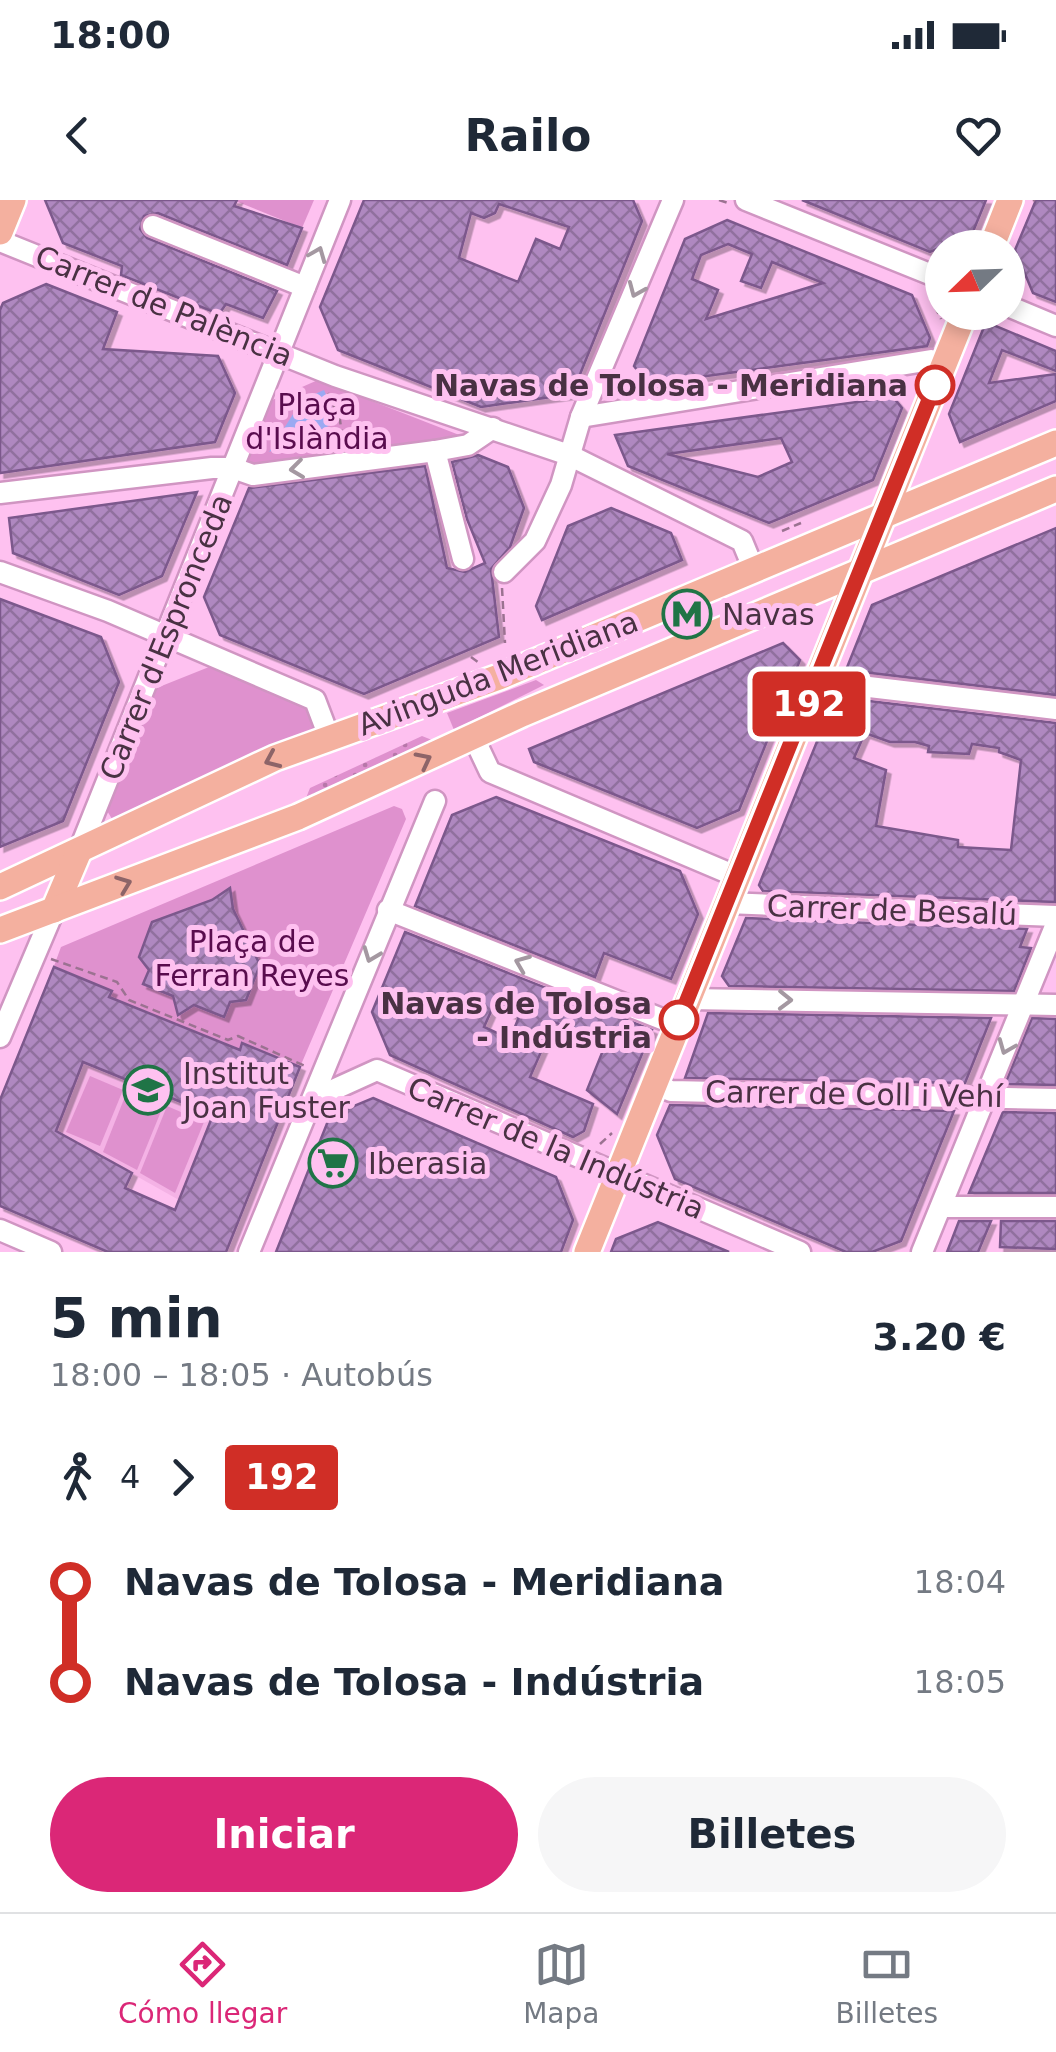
<!DOCTYPE html>
<html lang="es">
<head>
<meta charset="utf-8">
<style>
  body { margin:0; font-family:"DejaVu Sans",sans-serif; background:#f6f6f7; color:#1f2937; height:100vh; display:flex; flex-direction:column; font-size:38px; white-space:nowrap }
  * { box-sizing:border-box; margin:0 }
  p { font-size:32px; color:#747a83 }
  .icon { flex:none; width:55px; height:55px; fill:none; stroke:currentColor; stroke-width:2; stroke-linecap:round; stroke-linejoin:round }
  .map { position:relative; height:1052px; overflow:hidden }
  .details { display:flex; flex-direction:column; background:#fff; flex:1 }
  .details>* { flex:none }
  .badge { padding:0 20px; border-radius:8px; font-size:35px; line-height:65px }
  .needle { width:65px; rotate:247deg }
  .buttons { position:absolute; left:925px; top:30px; display:grid; gap:20px }
  .buttons a { display:grid; place-items:center; width:100px; height:100px; border-radius:50%; background:#fff; box-shadow:0 5px 15px #0003; font-size:50px }
  .map>.badge { position:absolute; translate:-50% -50%; box-shadow:0 0 0 5px #fff }
  .legs { display:flex; align-items:center; gap:15px; height:110px; padding:0 50px; font-size:32px }
  .legs p { margin-inline-start:auto }
  .summary { display:flex; align-items:center; justify-content:space-between; height:170px; padding:0 50px }
  h1 { font-size:55px; font-weight:600; line-height:75px }
  .cta { display:flex; gap:20px; margin-top:auto; padding:20px 50px }
  .cta a { flex:1; height:115px; border-radius:60px; background:#db2777; color:#fff; font-size:40px; font-weight:600; line-height:115px; text-align:center }
  .cta a+a { background:#f6f6f7; color:#1f2937 }
  ul { padding:0 50px; list-style:none }
  li { display:flex; align-items:center; gap:35px; height:100px; font-size:38px }
  li i { display:grid; place-items:center; width:15px; height:100%; margin:0 12px; background:currentColor }
  li i::after { content:''; width:25px; height:25px; margin:-12px; border:8px solid; border-radius:50%; background:#fff }
  li p { margin-inline-start:auto }
  li:first-child i { background:linear-gradient(#0000 50%,currentColor 0) }
  li:last-child i { background:linear-gradient(currentColor 50%,#0000 0) }
  .status { display:flex; justify-content:space-between; align-items:center; height:70px; padding:0 50px; background:#fff; direction:ltr }
  .status svg { height:28px; fill:currentColor }
  header { display:flex; justify-content:space-between; align-items:center; height:130px; padding:0 50px; background:#fff; font-size:45px; font-weight:600 }
  .tab-bar { display:flex; justify-content:space-around; align-items:center; height:140px; border-top:2px solid #e0e1e3; background:#fff; font-size:28px; color:#747a83 }
  .tab-bar a { display:grid; justify-items:center; gap:5px }
  .tab-bar .selected { color:#db2777 }
  .map>svg:first-child { display:block }
</style>
</head>
<body>
<div class="status"><b>18:00</b><svg viewBox="0 0 49 12"><path d="M0 12V9h3v3zM5 12V6h3v6zM10 12V3h3v9zM15 12V0h3v12zM26 1h20v11H26zM47 4h2v5h-2z"/></svg></div>
<header><svg class="icon" aria-label="back" viewBox="0 0 24 24"><path d="M15 5l-7 7 7 7"/></svg>Railo<svg class="icon" aria-label="heart" viewBox="0 0 24 24"><path d="M12 20l-8-8c-3-5 5-10 8-4 3-6 11-1 8 4z"/></svg></header>
<div class="map">
<svg width="1056" height="1052" viewBox="0 0 1056 1052">
  <defs>
    <pattern id="grass-dots" width="8" height="8" patternUnits="userSpaceOnUse" patternTransform="scale(2.5)"><rect width="8" height="8" fill="#df91ce"/><path d="M2 2h.1M6 6h.1" fill="none" stroke="#b777a9" stroke-width="1.8" stroke-linecap="round"/></pattern>
    <pattern id="water-waves" width="16" height="10" patternUnits="userSpaceOnUse" patternTransform="scale(2.5)"><rect width="16" height="10" fill="#9ba9f2"/><path d="M0 5q4-4 8 0t8 0" fill="none" stroke="#808ac6"/></pattern>
    <pattern id="building-cross-hatch" width="8" height="8" patternUnits="userSpaceOnUse" patternTransform="scale(2.5)"><rect width="8" height="8" fill="#af88c0"/><path d="M0 0l8 8M0 8l8-8" fill="none" stroke="#90709e"/></pattern>
    <filter id="shadow"><feDropShadow dx="4.5" dy="4.5" stdDeviation="0" flood-color="#0004"/></filter>
  </defs>
  <rect width="100%" height="100%" fill="#fec1f0"/>
  <polygon fill="#f4b2e5" points="109,797 240,849 179,1000 56,931"/>
  <polygon fill="url(#grass-dots)" points="422,536 432,540 306,598 310,588"/>
  <g fill="#df91ce">
    <polygon points="233,0 314,0 302,28"/>
    <polygon points="318,180 467,238 243,269 270,201"/>
    <polygon points="209,467 311,511 317,528 120,621 112,619 106,609 154,489"/>
    <polygon points="536,480 544,485 454,530 447,513"/>
    <polygon points="394,606 402,609 406,619 300,867 243,844 240,849 109,797 111,790 54,766 61,747"/>
    <polygon points="90,876 123,890 100,946 66,932"/>
    <polygon points="128,889 164,904 137,970 103,952"/>
    <polygon points="167,906 204,922 175,993 140,973"/>
  </g>
  <polygon fill="url(#water-waves)" points="324,190 338,222 269,252 295,211 307,207 308,197"/>
  <g fill="url(#building-cross-hatch)" stroke="#7c588c" stroke-width="2.5" fill-rule="evenodd" filter="url(#shadow)">
    <polygon points="45,0 237,0 234,6 302,28 287,65 158,13 144,16 140,29 147,38 277,91 263,118 226,104 219,114 121,75 122,66 63,43"/>
    <path d="M364,0H633L642,21L572,194L481,207L338,150L320,107ZM499,4L569,27L560,49L536,39L518,82L459,58L471,13L484,18L495,13Z"/>
    <polygon points="802,0 986,0 972,34 930,52"/>
    <polygon points="1036,0 1056,0 1056,102 1033,93 1015,50"/>
    <path d="M727,20L912,95L930,138L927,146L648,184L634,166L685,39ZM728,44L752,54L741,81L761,88L772,62L823,83L706,119L718,90L692,79L701,55Z"/>
    <polygon points="46,84 117,112 103,149 218,156 235,193 215,242 0,273 0,110 3,103"/>
    <polygon points="986,122 1056,151 1056,171 1002,150 989,183 1056,174 1056,201 960,242 949,214"/>
    <path d="M893,197L902,208L873,280L769,323L628,266L615,235ZM781,238L792,262L758,277L667,254Z"/>
    <polygon points="478,255 508,267 524,308 510,347 491,369 499,437 364,494 220,435 204,397 249,288 425,266 447,368 465,372 485,363 467,319 452,262"/>
    <polygon points="197,292 162,376 119,395 13,353 9,318"/>
    <polygon points="611,308 671,333 682,360 542,420 536,406 568,326"/>
    <polygon points="1056,328 1056,495 846,470 872,405"/>
    <polygon points="0,399 101,437 119,482 63,621 0,647"/>
    <polygon points="783,443 800,460 739,610 697,628 534,562 529,549"/>
    <path d="M835,497L1056,523L1055,702L763,691L759,685ZM865,533L890,542H915L929,546L928,552L969,554L972,544L999,548V552L1021,560L1011,650L958,647V640L876,626L886,570L854,558Z"/>
    <polygon points="496,597 680,671 698,714 671,779 604,753 595,777 415,706 452,615"/>
    <polygon points="230,688 233,709 260,765 246,800 230,802 224,817 194,805 178,815 173,796 143,784 149,770 139,757 152,722 212,700"/>
    <polygon points="746,718 1027,729 1020,747 1031,748 1014,791 729,786 722,776"/>
    <path d="M405,732L652,830L617,914L587,890L606,843L554,822L530,877L593,904L584,931L573,937L390,855L372,812ZM493,807L519,817L510,839L484,827Z"/>
    <path d="M54,767L112,791L109,797L240,850L242,843L300,867L226,1052H108L0,1006V900ZM83,862L213,915L175,1010L125,988L132,973L56,931Z"/>
    <polygon points="708,813 991,818 965,883 685,878"/>
    <polygon points="1032,818 1056,819 1056,885 1005,884"/>
    <polygon points="373,898 556,977 573,1020 561,1052 276,1052 330,916"/>
    <polygon points="670,905 671,905 954,911 901,1041 872,1052 846,1052 675,979 657,935"/>
    <polygon points="1003,912 1056,913 1056,993 969,993"/>
    <polygon points="959,1021 991,1021 978,1052 947,1052"/>
    <polygon points="1001,1021 1056,1021 1056,1049 1000,1047"/>
    <polygon points="658,1022 660,1023 729,1052 611,1052 616,1039"/>
  </g>
  <g fill="none" stroke-linecap="round" stroke-linejoin="round">
    <g stroke="#d095c2" stroke-width="25">
      <g id="minor">
        <polyline points="746,0 942,79"/>
        <polyline points="153,26 305,87"/>
        <polyline points="0,41 335,176 569,255 742,341 754,370"/>
        <polyline points="1008,106 1056,126"/>
        <polyline points="581,217 931,160"/>
        <polyline points="435,251 463,359"/>
        <polyline points="0,293 212,268 233,268 253,275 435,251 468,245 493,228"/>
        <polyline points="0,372 108,411 315,500 329,537"/>
        <polyline points="504,372 535,341 561,285 581,217 673,0"/>
        <polyline points="818,481 1056,509"/>
        <polyline points="473,536 490,572 738,677"/>
        <polyline points="79,651 340,0"/>
        <polyline points="727,703 1056,716"/>
        <polyline points="388,710 677,825"/>
        <polyline points="688,799 1056,805"/>
        <polyline points="0,837 54,710"/>
        <polyline points="653,884 671,891 1056,899"/>
        <polyline points="313,899 377,870 800,1052"/>
        <polyline points="941,1007 1056,1007"/>
        <polyline points="0,1030 51,1052"/>
        <polyline points="249,1052 435,601"/>
        <polyline points="922,1052 1056,724"/>
      </g>
    </g>
    <g stroke="#fff" stroke-width="30">
      <g id="major">
        <polyline points="0,32 13,0"/>
        <polyline points="991,48 1010,0"/>
        <polyline points="0,687 275,558 499,477 1056,243"/>
        <polyline points="54,710 79,651"/>
        <polyline points="0,730 298,617 522,514 1056,289"/>
        <polyline points="587,1052 965,112"/>
      </g>
    </g>
    <g stroke="#9b7291" stroke-width="2.5" stroke-dasharray="8 5" stroke-linecap="butt">
      <polyline points="719,0 728,3"/>
      <polyline points="1033,0 1035,1"/>
      <polyline points="929,95 941,119"/>
      <polyline points="328,193 340,220 343,243"/>
      <polyline points="782,331 801,323"/>
      <polyline points="502,388 505,443"/>
      <polyline points="471,457 478,462"/>
      <polyline points="51,759 117,782 129,800 228,840 238,836 305,866"/>
      <polyline points="600,944 612,933"/>
    </g>
    <use href="#minor" stroke="#fff" stroke-width="20"/>
    <use href="#major" stroke="#f4b09f" stroke-width="25"/>
  </g>
  <defs><path id="oneway-chevron" d="M-2-3.5L2.5 0L-2 3.5" fill="none" stroke-width="1.6" stroke-linecap="round" stroke-linejoin="round" transform="scale(2.5)"/></defs>
  <g stroke="#a498a1">
    <use href="#oneway-chevron" transform="translate(318 54) rotate(-68)"/>
    <use href="#oneway-chevron" transform="translate(636 90) rotate(113)"/>
    <use href="#oneway-chevron" transform="translate(297 269) rotate(173)"/>
    <use href="#oneway-chevron" transform="translate(371 755) rotate(111)"/>
    <use href="#oneway-chevron" transform="translate(522 763) rotate(-158)"/>
    <use href="#oneway-chevron" transform="translate(785 800) rotate(1)"/>
    <use href="#oneway-chevron" transform="translate(1006 847) rotate(112)"/>
  </g>
  <g stroke="#8d6468">
    <use href="#oneway-chevron" transform="translate(272 560) rotate(156)"/>
    <use href="#oneway-chevron" transform="translate(424 560) rotate(-27)"/>
    <use href="#oneway-chevron" transform="translate(124 684) rotate(-21)"/>
  </g>
  <g fill="none" stroke-linecap="round" stroke-linejoin="round">
    <g stroke="#fff" stroke-width="22">
      <polyline id="line-1" points="679,820 935,185"/>
    </g>
    <use href="#line-1" stroke="#d02e26" stroke-width="15"/>
  </g>
  <defs>
    <g id="metro-ring" transform="scale(2.5)"><circle r="9.5" fill="#fec1f0" stroke="#1f7446" stroke-width="1.5"/><path d="M-5.5 5V-5H-3L0 0L3-5H5.5V5H3V-.5L0 4L-3-.5V5Z" fill="#1f7446"/></g>
    <g id="school-ring" transform="scale(2.5)"><circle r="9.5" fill="#fec1f0" stroke="#1f7446" stroke-width="1.5"/><path d="M0-5L7-2L0 1L-7-2ZM-4 1L0 2.5L4 1V4Q0 6-4 4Z" fill="#1f7446"/></g>
    <g id="supermarket-ring" transform="scale(2.5)"><circle r="9.5" fill="#fec1f0" stroke="#1f7446" stroke-width="1.5"/><path d="M-6-5.5h2.5l.6 2H6L4.5 2H-2.5L-4.4-4H-6ZM-1.5 3.2a1.3 1.3 0 1 0 .1 0ZM3 3.2a1.3 1.3 0 1 0 .1 0Z" fill="#1f7446"/></g>
  </defs>
  <g fill-rule="evenodd">
    <use href="#metro-ring" x="687" y="414"/>
    <use href="#school-ring" x="148" y="890"/>
    <use href="#supermarket-ring" x="333" y="963"/>
  </g>
  <g fill="#fff" stroke="#d02e26" stroke-width="5">
    <circle cx="935" cy="185" r="18"/>
    <circle cx="679" cy="820" r="18"/>
  </g>
  <g text-anchor="middle" dominant-baseline="central" stroke-width="10" stroke-linejoin="round" paint-order="stroke">
    <g font-size="30" fill="#493143" stroke="#fec1f0">
      <text transform="translate(164 106) rotate(22)">Carrer de Palència</text>
      <text transform="translate(166 437) rotate(-68)">Carrer d'Espronceda</text>
      <text transform="translate(498 473) rotate(-21)">Avinguda Meridiana</text>
      <text transform="translate(892 710) rotate(2)">Carrer de Besalú</text>
      <text transform="translate(854 894) rotate(1)">Carrer de Coll i Vehí</text>
      <text transform="translate(556 948) rotate(23)">Carrer de la Indústria</text>
    </g>
    <g font-size="30" font-weight="bold" fill="#493143" stroke="#fec1f0" text-anchor="end">
      <text x="908" y="185">Navas de Tolosa - Meridiana</text>
      <text x="652" y="803">Navas de Tolosa<tspan x="652" dy="34">- Indústria</tspan></text>
    </g>
    <g font-size="30" fill="#590c4e" stroke="#fec1f0">
      <text x="317" y="204">Plaça<tspan x="317" dy="34">d'Islàndia</tspan></text>
      <text x="252" y="741">Plaça de<tspan x="252" dy="34">Ferran Reyes</tspan></text>
    </g>
    <g font-size="30" fill="#493143" stroke="#fec1f0" text-anchor="start">
      <text x="722" y="414">Navas</text>
      <text x="183" y="873">Institut<tspan x="183" dy="34">Joan Fuster</tspan></text>
      <text x="368" y="963">Iberasia</text>
    </g>
  </g>
</svg>
<div class="buttons">
<a><svg class="needle" viewBox="-14 -14 28 28"><path d="M0-13l5 13h-10z" fill="#e53935"/><path d="M0 13l5-13h-10z" fill="#747a83"/></svg></a>
</div>
<b class="badge" style="left:809px;top:504px;background:#d02e26;color:#fff">192</b>
</div>
<section class="details">
<div class="summary"><div><h1>5 min</h1><p>18:00 – 18:05 · Autobús</p></div><b>3.20 €</b></div>
<div class="legs"><svg class="icon" aria-label="walk" viewBox="0 0 24 24"><circle cx="13" cy="4" r="2"/><path d="M13 8l-2 6 4 7M11 14l-3 7M7 12l3-4h3l4 4"/></svg>4<svg class="icon" aria-label="forward" viewBox="0 0 24 24"><path d="M9 5l7 7-7 7"/></svg><b class="badge" style="background:#d02e26;color:#fff">192</b></div>
<ul>
<li><i style="color:#d02e26"></i><b>Navas de Tolosa - Meridiana</b><p>18:04</p></li>
<li><i style="color:#d02e26"></i><b>Navas de Tolosa - Indústria</b><p>18:05</p></li>
</ul>
<div class="cta"><a>Iniciar</a><a>Billetes</a></div>
</section>
<nav class="tab-bar">
<a class="selected"><svg class="icon" aria-label="directions" viewBox="0 0 24 24"><path d="M12 3l9 9-9 9-9-9zM9 14v-3h6M13 9l2 2-2 2"/></svg>Cómo llegar</a>
<a><svg class="icon" aria-label="map" viewBox="0 0 24 24"><path d="M3 6l6-2 6 2 6-2v14l-6 2-6-2-6 2zM9 4v14M15 6v14"/></svg>Mapa</a>
<a><svg class="icon" aria-label="tickets" viewBox="0 0 24 24"><path d="M3 7h18v10H3zM15 7v10"/></svg>Billetes</a>
</nav>
</body>
</html>
